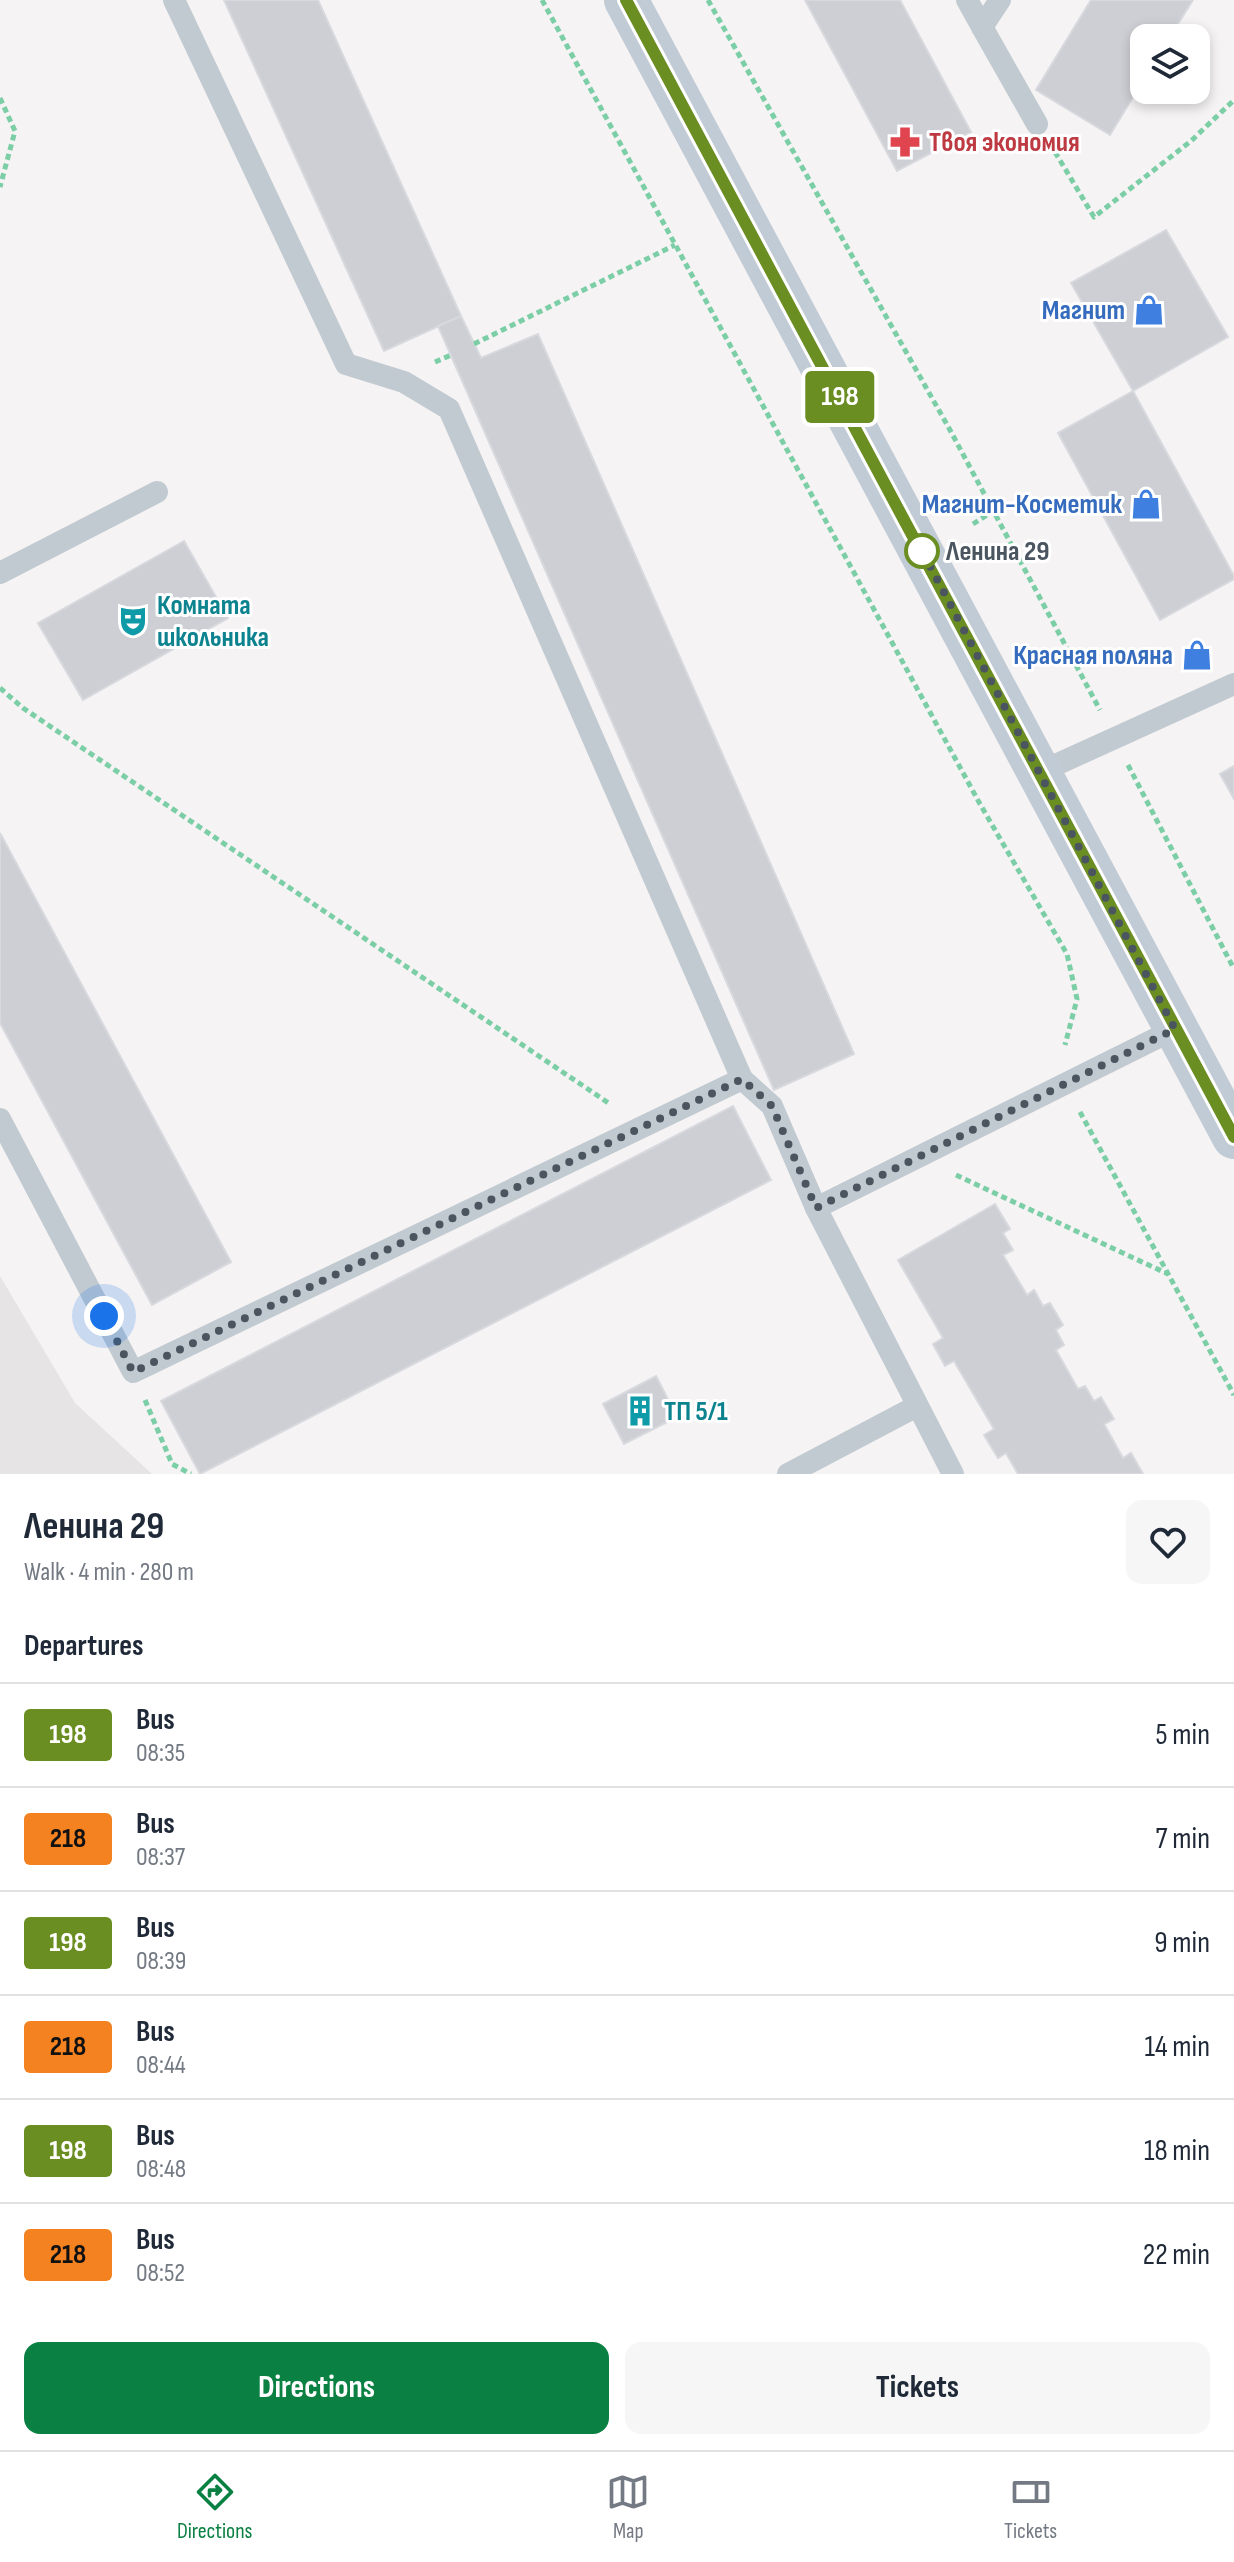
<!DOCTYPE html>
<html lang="en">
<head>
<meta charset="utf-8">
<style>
  body { margin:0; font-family:"Sofia Sans Condensed",sans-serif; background:#f6f6f7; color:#1f2937; height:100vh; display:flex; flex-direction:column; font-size:30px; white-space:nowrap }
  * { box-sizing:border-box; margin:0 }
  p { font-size:26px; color:#747a83 }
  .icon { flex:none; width:44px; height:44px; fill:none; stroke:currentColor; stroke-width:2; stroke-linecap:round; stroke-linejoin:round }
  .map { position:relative; height:1474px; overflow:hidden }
  .panel { display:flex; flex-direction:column; background:#fff; flex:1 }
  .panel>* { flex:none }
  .badge { padding:0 16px; border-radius:6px; font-size:28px; line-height:52px }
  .fabs { position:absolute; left:1130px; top:24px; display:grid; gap:16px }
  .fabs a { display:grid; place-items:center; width:80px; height:80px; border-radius:16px; background:#fff; box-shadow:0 4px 12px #0003; font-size:40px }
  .you { position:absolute; width:40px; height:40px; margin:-20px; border:6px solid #fff; border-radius:50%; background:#1a73e8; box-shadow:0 0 0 12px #1a73e833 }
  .map>.badge { position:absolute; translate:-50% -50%; box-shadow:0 0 0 4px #fff }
  h2 { padding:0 24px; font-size:30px; line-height:72px }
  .round { display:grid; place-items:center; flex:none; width:84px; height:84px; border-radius:16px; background:#f6f6f7 }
  .head { display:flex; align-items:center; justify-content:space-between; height:136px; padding:0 24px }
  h1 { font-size:38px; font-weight:700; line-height:60px }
  .button { display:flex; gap:16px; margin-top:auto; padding:16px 24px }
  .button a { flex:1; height:92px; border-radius:16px; background:#0b8043; color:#fff; font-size:32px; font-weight:700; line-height:92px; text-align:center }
  .button a+a { background:#f6f6f7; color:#1f2937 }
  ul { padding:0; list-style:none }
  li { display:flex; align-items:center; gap:24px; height:104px; padding:0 24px; border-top:2px solid #e0e1e3 }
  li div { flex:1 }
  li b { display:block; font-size:30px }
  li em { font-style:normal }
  li .badge { min-width:88px; font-weight:700; text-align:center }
  .dock { display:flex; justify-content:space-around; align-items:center; height:112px; border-top:2px solid #e0e1e3; background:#fff; font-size:22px; color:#747a83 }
  .dock a { display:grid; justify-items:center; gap:4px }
  .dock .on { color:#0b8043 }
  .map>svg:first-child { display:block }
</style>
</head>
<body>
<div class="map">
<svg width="1234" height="1474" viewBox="0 0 1234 1474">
  <rect width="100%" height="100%" fill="#f5f3f3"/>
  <polygon fill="#e6e4e5" points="0,1276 75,1403 152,1474 0,1474"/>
  <g fill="#cdcfd5" stroke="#d7d9de" stroke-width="2">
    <polygon points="224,0 318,0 461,316 384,351"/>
    <polygon points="805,0 900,0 971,132 897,171"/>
    <polygon points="1091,0 1193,0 1169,38 1144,38 1144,79 1110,135 1036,90"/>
    <polygon points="1166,230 1228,337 1133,391 1071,283"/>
    <polygon points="461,316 481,358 538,334 854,1054 774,1090 438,326"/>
    <polygon points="1133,391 1234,576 1234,579 1160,620 1058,433"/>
    <polygon points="184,541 228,618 83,700 38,623"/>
    <polygon points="1234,766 1234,799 1220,774"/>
    <polygon points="0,833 231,1262 152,1305 0,1023"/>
    <polygon points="733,1106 771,1180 200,1474 161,1401"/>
    <polygon points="995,1204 1010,1229 1003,1233 1013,1250 1003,1255 1027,1295 1034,1290 1043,1306 1050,1303 1063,1325 1056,1330 1064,1345 1056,1350 1078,1389 1085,1386 1094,1401 1101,1397 1114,1419 1104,1424 1123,1458 1131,1453 1143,1474 1018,1474 1006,1453 998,1458 984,1435 994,1429 954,1361 945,1366 933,1344 943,1338 898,1260"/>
    <polygon points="656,1376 677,1417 624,1444 603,1404"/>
  </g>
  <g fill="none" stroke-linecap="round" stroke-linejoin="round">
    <g stroke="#7bcea6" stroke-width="5" stroke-dasharray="6 4" stroke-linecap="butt">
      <polyline points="542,0 980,804 1067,954 1077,999 1065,1045"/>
      <polyline points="708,0 950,430 1100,710"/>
      <polyline points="0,98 15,131 0,187"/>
      <polyline points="1055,152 1094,217 1191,141 1234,100"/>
      <polyline points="474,344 675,245"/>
      <polyline points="435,362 451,355"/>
      <polyline points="973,524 993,511"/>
      <polyline points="0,688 23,708 610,1104"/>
      <polyline points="1128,765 1234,969"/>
      <polyline points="1080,1112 1234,1395"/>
      <polyline points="956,1175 1168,1274"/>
      <polyline points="145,1400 172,1464 191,1474"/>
    </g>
    <g stroke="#c1cad1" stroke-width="22">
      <polyline points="174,0 346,364 404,382 449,409 742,1079"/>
      <polyline points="967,0 982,27 1000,0"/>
      <polyline points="982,27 1037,124"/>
      <polyline points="0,573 157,492"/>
      <polyline points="1040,772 1234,684"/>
      <polyline points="0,1119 133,1372 742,1079 772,1106 816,1208 953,1474"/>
      <polyline points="816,1208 1175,1029"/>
      <polyline points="788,1474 917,1406"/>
    </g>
    <polyline stroke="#c1cbd5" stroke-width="44" points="626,0 1234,1137"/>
  </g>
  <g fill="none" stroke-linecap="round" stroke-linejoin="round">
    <g stroke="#fff" stroke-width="18">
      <polyline id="line" points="626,0 1234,1137"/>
    </g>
    <use href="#line" stroke="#6b8e23" stroke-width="12"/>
    <polyline stroke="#4a5560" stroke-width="8" stroke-dasharray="0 14.4" points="104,1316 133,1372 742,1079 772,1106 816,1208 1175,1029 921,549 922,551"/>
  </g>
  <defs>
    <g id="pharmacy-bare" transform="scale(2.4)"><path d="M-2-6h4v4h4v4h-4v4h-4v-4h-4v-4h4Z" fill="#e0444e" stroke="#fff" stroke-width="2.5" paint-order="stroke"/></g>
    <g id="shop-bare" transform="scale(2.4)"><path d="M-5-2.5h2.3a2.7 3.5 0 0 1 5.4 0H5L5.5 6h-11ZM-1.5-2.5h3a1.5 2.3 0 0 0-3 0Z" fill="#3f7fe0" stroke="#fff" stroke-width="2.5" paint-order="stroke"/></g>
    <g id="theatre-bare" transform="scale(2.4)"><path d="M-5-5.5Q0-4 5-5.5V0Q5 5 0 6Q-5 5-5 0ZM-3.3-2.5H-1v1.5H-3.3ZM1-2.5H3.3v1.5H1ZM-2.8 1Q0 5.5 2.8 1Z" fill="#0f9aa8" stroke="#fff" stroke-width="2.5" paint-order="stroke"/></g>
    <g id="building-bare" transform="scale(2.4)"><path d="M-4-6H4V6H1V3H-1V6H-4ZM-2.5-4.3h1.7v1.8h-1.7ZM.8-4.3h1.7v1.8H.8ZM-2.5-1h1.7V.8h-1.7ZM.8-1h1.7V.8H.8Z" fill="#0f9aa8" stroke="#fff" stroke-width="2.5" paint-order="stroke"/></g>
  </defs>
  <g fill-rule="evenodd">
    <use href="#pharmacy-bare" x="905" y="142"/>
    <use href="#shop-bare" x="1149" y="310"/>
    <use href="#shop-bare" x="1146" y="504"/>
    <use href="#theatre-bare" x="133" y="621"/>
    <use href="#shop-bare" x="1197" y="655"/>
    <use href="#building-bare" x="640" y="1411"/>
  </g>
  <circle fill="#fff" stroke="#6b8e23" stroke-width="4" cx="922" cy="551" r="16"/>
  <g text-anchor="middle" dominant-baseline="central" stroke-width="6" stroke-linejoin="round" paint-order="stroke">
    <g font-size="28" font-weight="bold" fill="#be3a42" stroke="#fff" text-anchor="start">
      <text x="929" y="142">Твоя экономия</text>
    </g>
    <g font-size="28" font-weight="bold" fill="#366cbe" stroke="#fff" text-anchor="end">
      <text x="1125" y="310">Магнит</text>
      <text x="1122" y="504">Магнит-Косметик</text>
      <text x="1173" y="655">Красная поляна</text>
    </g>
    <g font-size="28" font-weight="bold" fill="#4a5560" stroke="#fff" text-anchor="start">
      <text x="946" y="551">Ленина 29</text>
    </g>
    <g font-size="28" font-weight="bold" fill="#0d838f" stroke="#fff" text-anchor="start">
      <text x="157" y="605">Комната<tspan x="157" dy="32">школьника</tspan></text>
      <text x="664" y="1411">ТП 5/1</text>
    </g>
  </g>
</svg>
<div class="fabs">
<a><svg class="icon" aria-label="layers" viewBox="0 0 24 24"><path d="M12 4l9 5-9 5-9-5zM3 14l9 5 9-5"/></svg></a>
</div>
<div class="you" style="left:104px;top:1316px"></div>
<b class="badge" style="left:840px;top:397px;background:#6b8e23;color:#fff">198</b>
</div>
<section class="panel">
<div class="head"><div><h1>Ленина 29</h1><p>Walk · 4 min · 280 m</p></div><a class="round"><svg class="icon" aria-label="heart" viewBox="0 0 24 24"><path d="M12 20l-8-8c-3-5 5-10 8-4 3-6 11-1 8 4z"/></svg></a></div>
<h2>Departures</h2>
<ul>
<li><span class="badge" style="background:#6b8e23;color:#fff">198</span><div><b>Bus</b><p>08:35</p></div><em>5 min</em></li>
<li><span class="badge" style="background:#f58220;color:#111">218</span><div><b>Bus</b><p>08:37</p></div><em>7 min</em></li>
<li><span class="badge" style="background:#6b8e23;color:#fff">198</span><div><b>Bus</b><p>08:39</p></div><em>9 min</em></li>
<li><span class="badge" style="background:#f58220;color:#111">218</span><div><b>Bus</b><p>08:44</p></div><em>14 min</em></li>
<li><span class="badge" style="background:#6b8e23;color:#fff">198</span><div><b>Bus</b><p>08:48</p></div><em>18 min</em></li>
<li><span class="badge" style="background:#f58220;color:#111">218</span><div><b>Bus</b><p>08:52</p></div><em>22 min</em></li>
</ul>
<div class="button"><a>Directions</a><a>Tickets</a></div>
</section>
<nav class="dock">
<a class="on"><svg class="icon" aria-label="directions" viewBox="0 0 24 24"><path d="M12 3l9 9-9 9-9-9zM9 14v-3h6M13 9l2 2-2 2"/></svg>Directions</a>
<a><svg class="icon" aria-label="map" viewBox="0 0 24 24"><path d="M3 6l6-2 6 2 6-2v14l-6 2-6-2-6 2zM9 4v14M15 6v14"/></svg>Map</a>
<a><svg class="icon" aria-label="tickets" viewBox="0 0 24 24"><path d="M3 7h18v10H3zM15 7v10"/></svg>Tickets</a>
</nav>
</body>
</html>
